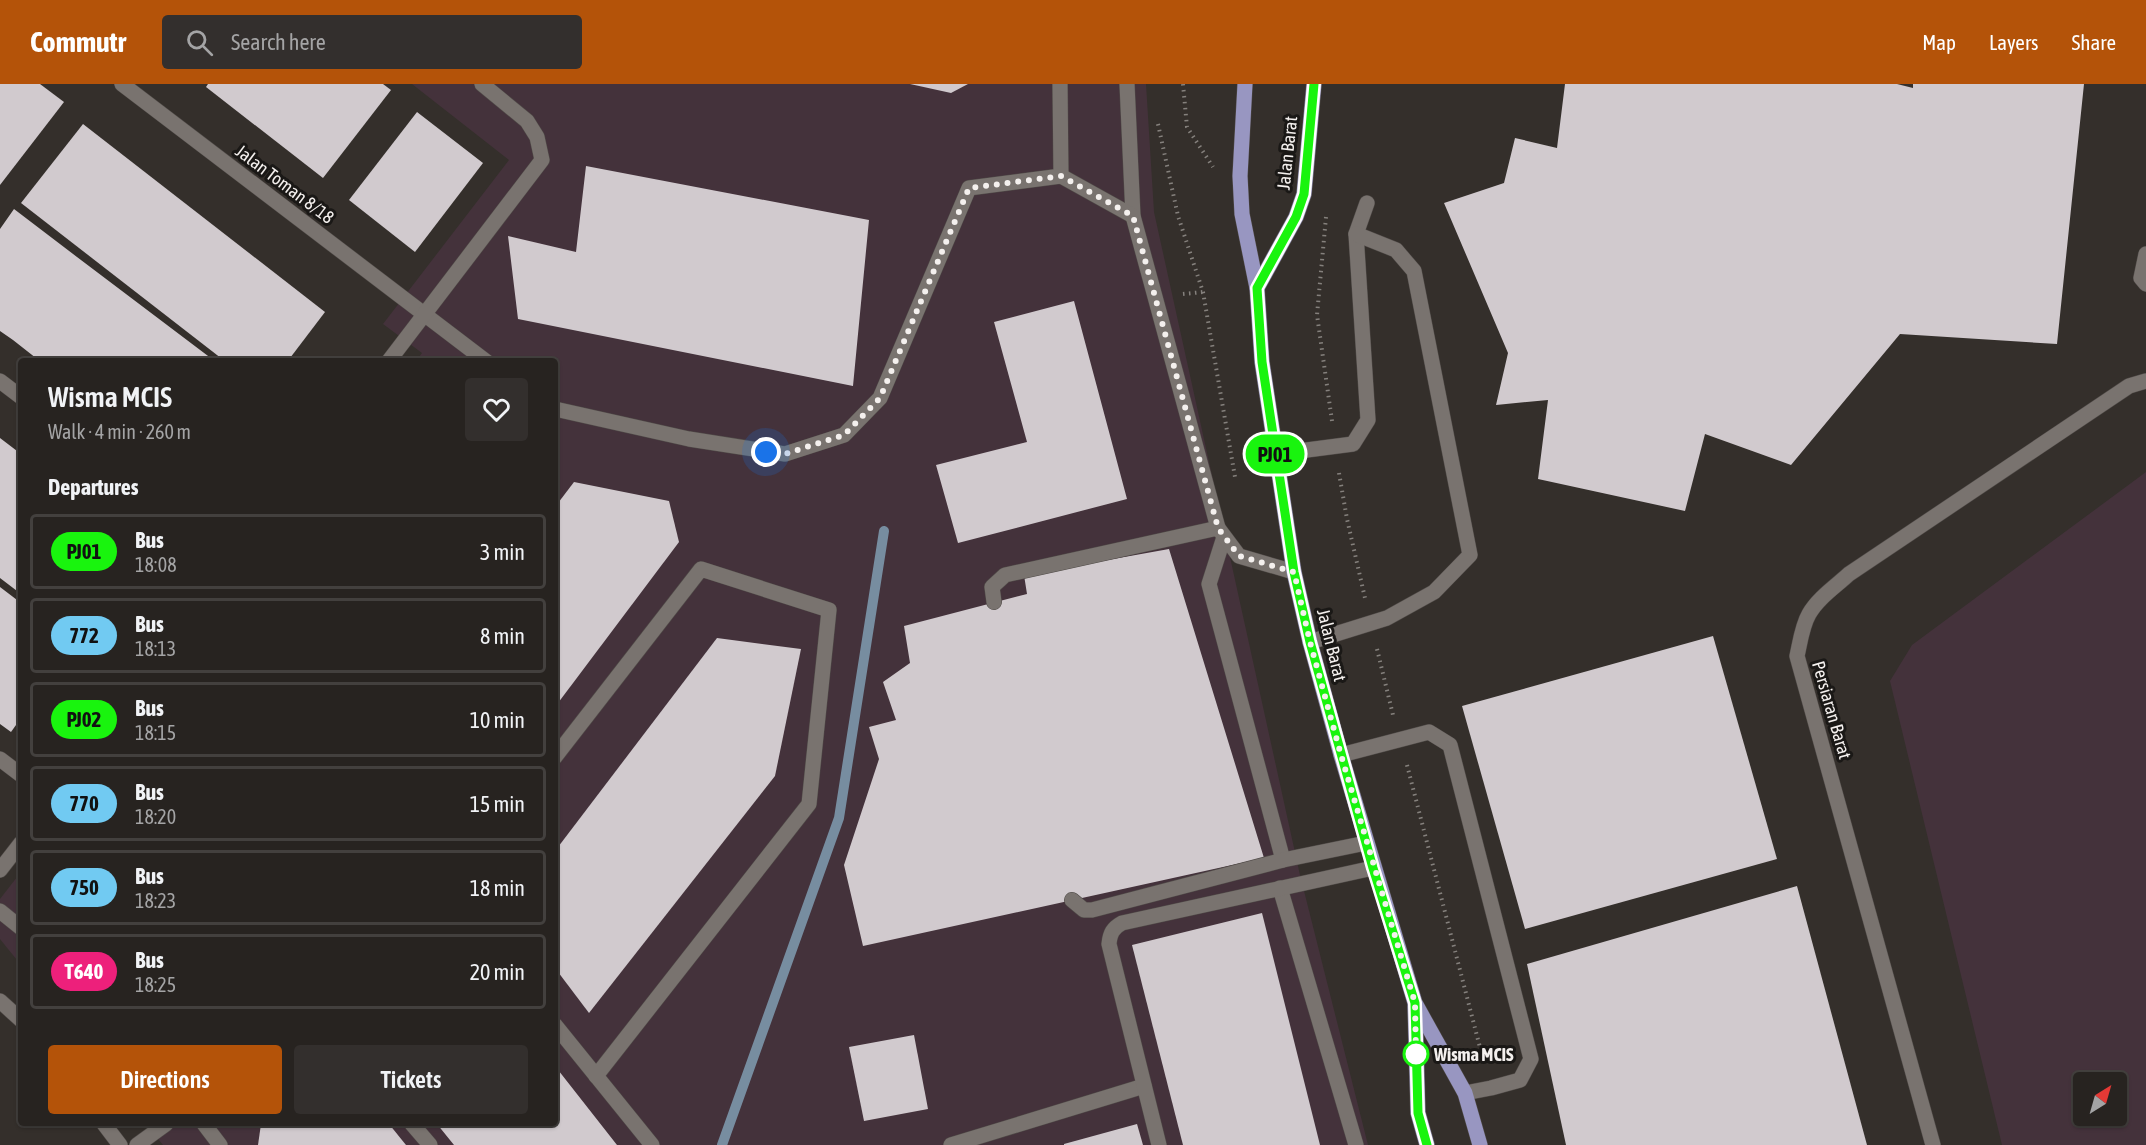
<!DOCTYPE html>
<html lang="en">
<head>
<meta charset="utf-8">
<style>
  body { margin:0; font-family:"Asap Condensed",sans-serif; background:#332f2d; color:#f1f3f6; height:100vh; display:flex; flex-direction:column; font-size:22px; white-space:nowrap }
  * { box-sizing:border-box; margin:0 }
  p { font-size:20px; color:#a4a4a5 }
  .icon { flex:none; width:33px; height:33px; fill:none; stroke:currentColor; stroke-width:2; stroke-linecap:round; stroke-linejoin:round }
  .map { position:relative; flex:1; overflow:hidden }
  .drawer { position:absolute; left:18px; top:274px; width:540px; height:768px; display:flex; flex-direction:column; background:#272320; border-radius:6px; box-shadow:0 2px 4px #0004,0 0 0 2px #43403e }
  .drawer>* { flex:none }
  .badge { padding:0 12px; border-radius:20px; font-size:21px; line-height:39px }
  .needle { width:39px; rotate:37deg }
  .fabs { position:absolute; left:2073px; top:988px; display:grid; gap:12px }
  .fabs a { display:grid; place-items:center; width:54px; height:54px; border-radius:6px; background:#272320; box-shadow:0 2px 4px #0004,0 0 0 2px #43403e; font-size:30px }
  .you { position:absolute; width:30px; height:30px; margin:-15px; border:4px solid #fff; border-radius:50%; background:#1a73e8; box-shadow:0 0 0 9px #1a73e833 }
  .map>.badge { position:absolute; translate:-50% -50%; box-shadow:0 0 0 3px #fff }
  h2 { padding:0 30px; font-size:22px; line-height:54px }
  .round { display:grid; place-items:center; flex:none; width:63px; height:63px; border-radius:6px; background:#332f2d }
  .head { display:flex; align-items:center; justify-content:space-between; height:102px; padding:0 30px }
  h1 { font-size:28px; font-weight:600; line-height:45px }
  .action { display:flex; gap:12px; margin-top:auto; padding:12px 30px }
  .action a { flex:1; height:69px; border-radius:6px; background:#b45309; color:#fff; font-size:24px; font-weight:600; line-height:69px; text-align:center }
  .action a+a { background:#332f2d; color:#f1f3f6 }
  ul { padding:0; list-style:none }
  li { display:flex; align-items:center; gap:18px; height:75px; margin:0 12px 9px; padding:0 18px; border:3px solid #43403e; border-radius:6px }
  li div { flex:1 }
  li b { display:block; font-size:22px }
  li em { font-style:normal }
  li .badge { min-width:66px; font-weight:700; text-align:center }
  header { display:flex; align-items:center; gap:36px; box-sizing:border-box; height:84px; padding:0 30px; background:#b45309; color:#fff }
  header strong { font-size:28px }
  nav { display:flex; gap:33px; margin-inline-start:auto; font-size:21px }
  .search { width:420px; height:54px; background:#332f2d; display:flex; align-items:center; gap:15px; box-sizing:border-box; padding:0 21px; border-radius:6px; color:#a4a4a5; font-size:22px }
  .map>svg:first-child { display:block }
</style>
</head>
<body>
<header>
<strong>Commutr</strong>
<div class="search"><svg class="icon" aria-label="search" viewBox="0 0 24 24"><circle cx="10" cy="10" r="6"/><path d="M15 15l6 6"/></svg>Search here</div>
<nav><a>Map</a><a>Layers</a><a>Share</a></nav>
</header>
<div class="map">
<svg width="2146" height="1061" viewBox="0 0 2146 1061">
  <rect width="100%" height="100%" fill="#342f2b"/>
  <g fill="#44323b" fill-rule="evenodd">
    <polygon points="412,0 1146,0 1154,128 1300,791 1368,1061 163,1061 146,1040 555,1040 555,278 416,277 422,269 383,240 509,76"/>
    <path d="M2146,388V1061H2002L1890,597L1912,561ZM2084,999H2116V1032H2084Z"/>
    <polygon points="21,788 21,881 0,855 0,815"/>
  </g>
  <g fill="none" stroke-linecap="round" stroke-linejoin="round">
    <polyline stroke="#778da0" stroke-width="10" points="722,1061 839,734 884,447"/>
  </g>
  <g fill="#d1cace">
    <polygon points="0,0 40,0 64,18 0,101"/>
    <polygon points="208,0 383,0 391,6 323,94 206,3"/>
    <polygon points="910,0 968,0 951,9"/>
    <polygon points="1565,0 1897,0 1913,4 1913,0 2084,0 2057,260 1900,250 1791,381 1705,350 1685,427 1538,395 1548,316 1496,321 1508,269 1444,119 1504,99 1515,54 1557,64"/>
    <polygon points="417,28 483,79 415,168 349,116"/>
    <polygon points="83,40 325,228 287,278 226,278 21,119"/>
    <polygon points="586,82 869,136 853,302 518,235 508,152 576,168"/>
    <polygon points="14,125 77,173 216,278 41,278 13,256 0,247 0,145"/>
    <polygon points="1074,217 1127,415 958,459 936,381 1027,358 994,238"/>
    <polygon points="0,354 21,370 21,510 0,494"/>
    <polygon points="574,398 669,417 679,458 555,623 555,423"/>
    <polygon points="1169,465 1264,774 863,862 844,781 879,675 869,643 896,636 883,598 910,579 904,542 1027,510 1024,491"/>
    <polygon points="0,503 21,519 21,634 11,648 0,640"/>
    <polygon points="1713,552 1777,775 1525,845 1462,622"/>
    <polygon points="717,554 801,565 775,692 589,929 555,884 555,767"/>
    <polygon points="1797,802 1867,1061 1566,1061 1527,880"/>
    <polygon points="1262,829 1320,1061 1183,1061 1132,861"/>
    <polygon points="914,951 928,1025 864,1037 849,963"/>
    <polygon points="555,982 617,1061 454,1061 437,1040 555,1040"/>
    <polygon points="261,1040 389,1040 406,1061 258,1061"/>
    <polygon points="1137,1040 1143,1061 1064,1061 1064,1060"/>
  </g>
  <g fill="none" stroke-linecap="round" stroke-linejoin="round">
    <g stroke="#504b48" stroke-width="16">
      <g id="minor">
        <polyline points="122,0 487,278"/>
        <polyline points="1127,0 1133,132 1218,444"/>
        <polyline points="1061,92 1133,132"/>
        <polyline points="2146,170 2141,194 2146,200"/>
        <polyline points="388,278 542,76 537,53 527,37 482,0"/>
        <polyline points="0,297 21,313"/>
        <polyline points="555,325 689,355 785,370 844,351 880,314 969,104 1061,92 1060,0"/>
        <polyline points="1276,370 1353,360 1368,336 1356,150 1367,119"/>
        <polyline points="1224,453 1209,500 1283,776"/>
        <polyline points="994,518 992,503 1005,491 1218,444 1239,472 1294,488"/>
        <polyline points="1310,558 1387,534 1434,508 1470,471 1414,187 1396,166 1356,150"/>
        <polyline points="1341,671 1429,648 1450,661 1531,975 1520,996 1491,1004 1465,1009"/>
        <polyline points="555,673 701,485 829,526 809,720 596,992"/>
        <polyline points="0,675 21,691"/>
        <polyline points="0,786 21,759"/>
        <polyline points="1280,804 1356,1061"/>
        <polyline points="1072,816 1084,826 1092,826 1283,776 1366,759"/>
        <polyline points="0,827 21,844"/>
        <polyline points="0,917 21,936"/>
        <polyline points="555,941 652,1061"/>
        <polyline points="104,1040 120,1061"/>
        <polyline points="204,1040 220,1061"/>
        <polyline points="412,1040 430,1061"/>
        <polyline points="137,1061 166,1040"/>
        <polyline points="951,1061 1144,1002"/>
        <path d="M1159,1061L1109,860C1110,849 1113,844 1122,839L1373,784"/>
        <path d="M1933,1061L1797,572C1800,559 1802,542 1809,530C1818,514 1836,502 1849,490L2129,302L2146,297"/>
      </g>
    </g>
    <g stroke="#504b48" stroke-width="16">
      <g id="major">
        <polyline points="1245,0 1240,92 1242,130 1257,204 1262,278 1294,488 1310,558 1341,671 1415,919 1465,1009 1480,1061"/>
        <polyline points="1257,204 1296,133 1304,110 1314,0"/>
        <polyline points="1415,922 1418,1029 1427,1061"/>
      </g>
    </g>
    <g stroke="#85817d" stroke-width="4" stroke-dasharray="1.5 4.5" stroke-linecap="butt">
      <polyline points="1183,0 1187,43 1213,83"/>
      <polyline points="1158,40 1178,132 1203,208 1235,393"/>
      <polyline points="1326,133 1317,231 1332,337"/>
      <polyline points="1183,210 1203,208"/>
      <polyline points="1339,389 1347,435 1365,514"/>
      <polyline points="1377,565 1393,631"/>
      <polyline points="1407,681 1484,979"/>
    </g>
    <use href="#minor" stroke="#79736f" stroke-width="15"/>
    <use href="#major" stroke="#9896c1" stroke-width="15"/>
  </g>
  <g fill="none" stroke-linecap="round" stroke-linejoin="round">
    <g stroke="#fff" stroke-width="14">
      <polyline id="line" points="1314,0 1304,110 1296,133 1257,204 1262,278 1294,488 1310,558 1373,784 1415,919 1418,1029 1427,1061"/>
    </g>
    <use href="#line" stroke="#19f40e" stroke-width="9"/>
    <polyline stroke="#f4f0ee" stroke-width="6" stroke-dasharray="0 10.8" points="766,368 785,370 844,351 880,314 969,104 1061,92 1133,132 1218,444 1239,472 1294,488 1310,558 1341,671 1415,919 1416,970"/>
  </g>
  <circle fill="#fff" stroke="#19f40e" stroke-width="3" cx="1416" cy="970" r="12"/>
  <g text-anchor="middle" dominant-baseline="central" stroke-width="6" stroke-linejoin="round" paint-order="stroke">
    <g font-size="18" fill="#f4f0ee" stroke="#1a1816">
      <text transform="translate(1287 69) rotate(-84)">Jalan Barat</text>
      <text transform="translate(285 100) rotate(37)">Jalan Toman 8/18</text>
      <text transform="translate(1332 561) rotate(76)">Jalan Barat</text>
      <text transform="translate(1832 626) rotate(74)">Persiaran Barat</text>
    </g>
    <g font-size="18" font-weight="bold" fill="#f4f0ee" stroke="#1a1816" text-anchor="start">
      <text x="1434" y="970">Wisma MCIS</text>
    </g>
  </g>
</svg>
<div class="fabs">
<a><svg class="needle" viewBox="-14 -14 28 28"><path d="M0-13l5 13h-10z" fill="#e53935"/><path d="M0 13l5-13h-10z" fill="#a4a4a5"/></svg></a>
</div>
<div class="you" style="left:766px;top:368px"></div>
<b class="badge" style="left:1275px;top:370px;background:#19f40e;color:#111">PJ01</b>
<section class="drawer">
<div class="head"><div><h1>Wisma MCIS</h1><p>Walk · 4 min · 260 m</p></div><a class="round"><svg class="icon" aria-label="heart" viewBox="0 0 24 24"><path d="M12 20l-8-8c-3-5 5-10 8-4 3-6 11-1 8 4z"/></svg></a></div>
<h2>Departures</h2>
<ul>
<li><span class="badge" style="background:#19f40e;color:#111">PJ01</span><div><b>Bus</b><p>18:08</p></div><em>3 min</em></li>
<li><span class="badge" style="background:#71caf2;color:#111">772</span><div><b>Bus</b><p>18:13</p></div><em>8 min</em></li>
<li><span class="badge" style="background:#19f40e;color:#111">PJ02</span><div><b>Bus</b><p>18:15</p></div><em>10 min</em></li>
<li><span class="badge" style="background:#71caf2;color:#111">770</span><div><b>Bus</b><p>18:20</p></div><em>15 min</em></li>
<li><span class="badge" style="background:#71caf2;color:#111">750</span><div><b>Bus</b><p>18:23</p></div><em>18 min</em></li>
<li><span class="badge" style="background:#ed207b;color:#fff">T640</span><div><b>Bus</b><p>18:25</p></div><em>20 min</em></li>
</ul>
<div class="action"><a>Directions</a><a>Tickets</a></div>
</section>
</div>
</body>
</html>
